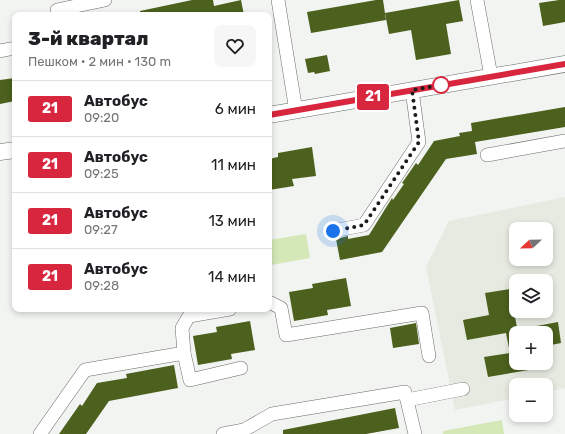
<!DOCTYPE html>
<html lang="ru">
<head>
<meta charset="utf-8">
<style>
  body { margin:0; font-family:Rubik,sans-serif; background:#f6f6f6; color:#202124; height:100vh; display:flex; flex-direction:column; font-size:15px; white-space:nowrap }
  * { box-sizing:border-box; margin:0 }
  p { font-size:13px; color:#757577 }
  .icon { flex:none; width:22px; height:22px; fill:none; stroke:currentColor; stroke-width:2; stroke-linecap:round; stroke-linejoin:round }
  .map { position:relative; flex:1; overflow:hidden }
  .sheet { position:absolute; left:12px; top:12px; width:260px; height:300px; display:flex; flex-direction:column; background:#fff; border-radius:8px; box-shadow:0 2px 6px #0003 }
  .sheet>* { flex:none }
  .badge { padding:0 8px; border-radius:3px; font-size:14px; line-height:26px }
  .needle { width:26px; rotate:248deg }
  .fabs { position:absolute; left:509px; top:222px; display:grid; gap:8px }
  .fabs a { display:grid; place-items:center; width:44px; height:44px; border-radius:8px; background:#fff; box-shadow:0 2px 6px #0003; font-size:20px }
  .you { position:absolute; width:20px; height:20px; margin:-10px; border:3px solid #fff; border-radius:50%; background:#1a73e8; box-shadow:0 0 0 6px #1a73e833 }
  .map>.badge { position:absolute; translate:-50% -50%; box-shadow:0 0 0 2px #fff }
  .round { display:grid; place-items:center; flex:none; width:42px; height:42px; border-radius:8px; background:#f6f6f6 }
  .overview { display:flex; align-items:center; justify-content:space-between; height:68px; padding:0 16px }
  h1 { font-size:19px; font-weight:800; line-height:30px }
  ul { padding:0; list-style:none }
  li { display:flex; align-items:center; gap:12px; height:56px; padding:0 16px; border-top:1px solid #e0e0e0 }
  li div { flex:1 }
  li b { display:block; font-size:15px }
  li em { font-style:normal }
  li .badge { min-width:44px; font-weight:700; text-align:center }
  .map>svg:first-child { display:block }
</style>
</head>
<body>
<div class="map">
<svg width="565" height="434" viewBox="0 0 565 434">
  <rect width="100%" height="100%" fill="#f2f4f1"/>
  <path fill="#e6eae0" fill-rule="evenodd" d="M565,197V388L546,392V385H516V398L455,410L426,267L449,221ZM516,229H546V259H516ZM516,281H546V311H516ZM516,333H546V363H516Z"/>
  <g fill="#d4e8b7">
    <polygon points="306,234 310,258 271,265 269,240"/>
    <polygon points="502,420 504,434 443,434 443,431"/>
  </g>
  <g fill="#4b611d">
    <polygon points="192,0 213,0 214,6 241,0 244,15 141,15 140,11"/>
    <polygon points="376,0 383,0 386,20 311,33 307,12"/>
    <polygon points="459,0 463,21 446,24 451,54 416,60 411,30 389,34 385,13"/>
    <polygon points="559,0 565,0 565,22 543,26 539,3"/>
    <polygon points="327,55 330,71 315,74 314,72 308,73 305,59"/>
    <polygon points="15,78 15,101 0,104 0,80"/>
    <polygon points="565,107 565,127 475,142 477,154 446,159 382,252 340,260 336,239 348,236 348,239 369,235 392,198 393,200 404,184 402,183 416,163 418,165 434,141 460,136 459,133 472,131 471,123"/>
    <polygon points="312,147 316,176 292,179 294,186 269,190 269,159 278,157 278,153"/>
    <polygon points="346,278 351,306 327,310 328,315 294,321 289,292 313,288 312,284"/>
    <polygon points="516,288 516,310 514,311 518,333 516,333 516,363 539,363 540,368 488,377 484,357 510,353 506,333 467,340 463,320 489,315 485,293"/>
    <polygon points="250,321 255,350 231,354 232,359 198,365 193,336 217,332 216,327"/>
    <polygon points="558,322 561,343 546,346 546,333 526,333 526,328"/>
    <polygon points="416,323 419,344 393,348 390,328"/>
    <polygon points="174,365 178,388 109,401 86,434 59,434 80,404 82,406 97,383 127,378 126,374"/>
    <polygon points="395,408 399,428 366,434 283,434 283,430"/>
  </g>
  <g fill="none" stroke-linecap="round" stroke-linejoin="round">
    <g stroke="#6a6b68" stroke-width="14">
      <g id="minor">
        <polyline points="278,0 296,111"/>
        <polyline points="477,0 491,76"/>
        <polyline points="58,15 57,10 105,0"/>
        <polyline points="0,51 15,48"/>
        <polyline points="487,155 565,141"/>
        <polyline points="333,231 364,225 419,142 412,90"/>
        <polyline points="269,302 281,308 286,335 422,313 429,356"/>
        <polyline points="184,353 182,328 189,316 230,309"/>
        <polyline points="407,400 463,389"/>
        <polyline points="40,434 85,370 184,353 190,380 241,368"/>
        <polyline points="223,434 244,430 272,414 405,392 415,434"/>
      </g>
    </g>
    <g stroke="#6a6b68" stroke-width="17">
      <g id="major">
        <polyline points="269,115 565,64"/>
        <polyline points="0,152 15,150"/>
      </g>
    </g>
    <use href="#minor" stroke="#fff" stroke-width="13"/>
    <use href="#major" stroke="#fff" stroke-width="16"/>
  </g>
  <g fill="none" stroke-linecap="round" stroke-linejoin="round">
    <g stroke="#fff" stroke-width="9">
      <polyline id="line" points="269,115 565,64"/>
    </g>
    <use href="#line" stroke="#d7263d" stroke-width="6"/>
    <polyline stroke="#1c1c1b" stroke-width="4" stroke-dasharray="0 7.2" points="333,231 364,225 419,142 412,90 441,85"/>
  </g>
  <circle fill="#fff" stroke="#d7263d" stroke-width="2" cx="441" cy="85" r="8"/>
</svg>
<div class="fabs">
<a><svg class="needle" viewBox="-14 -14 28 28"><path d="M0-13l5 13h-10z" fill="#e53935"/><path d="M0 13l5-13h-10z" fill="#757577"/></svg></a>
<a><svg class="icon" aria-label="layers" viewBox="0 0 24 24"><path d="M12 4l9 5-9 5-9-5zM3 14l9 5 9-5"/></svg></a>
<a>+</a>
<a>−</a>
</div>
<div class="you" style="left:333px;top:231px"></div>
<b class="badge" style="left:373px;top:97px;background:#d7263d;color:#fff">21</b>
<section class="sheet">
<div class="overview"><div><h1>3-й квартал</h1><p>Пешком · 2 мин · 130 m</p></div><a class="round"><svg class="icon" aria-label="heart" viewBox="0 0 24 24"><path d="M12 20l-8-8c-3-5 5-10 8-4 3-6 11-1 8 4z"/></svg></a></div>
<ul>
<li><span class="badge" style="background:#d7263d;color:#fff">21</span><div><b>Автобус</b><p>09:20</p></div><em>6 мин</em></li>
<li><span class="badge" style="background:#d7263d;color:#fff">21</span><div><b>Автобус</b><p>09:25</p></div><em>11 мин</em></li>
<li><span class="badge" style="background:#d7263d;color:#fff">21</span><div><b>Автобус</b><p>09:27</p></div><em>13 мин</em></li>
<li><span class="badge" style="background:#d7263d;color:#fff">21</span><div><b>Автобус</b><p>09:28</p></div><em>14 мин</em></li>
</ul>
</section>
</div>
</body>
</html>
